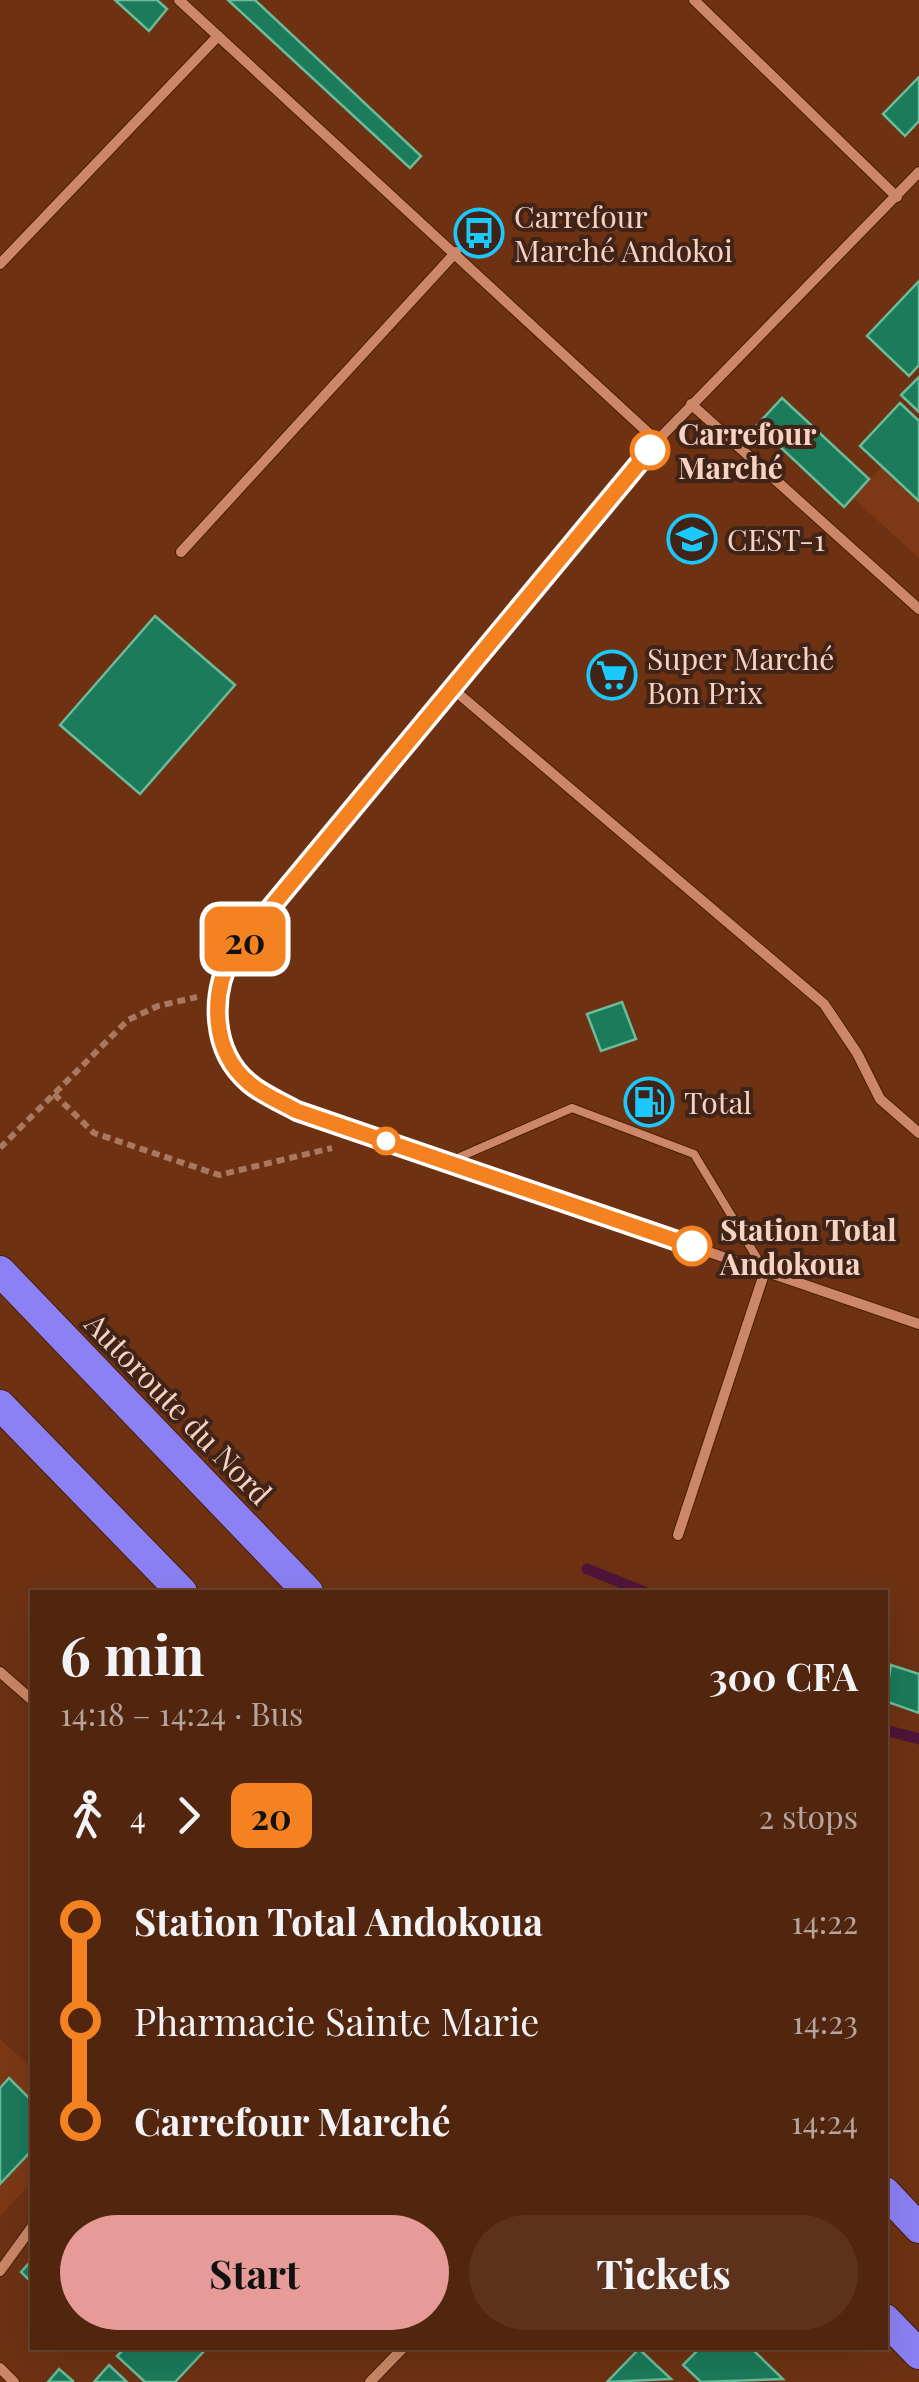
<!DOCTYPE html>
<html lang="en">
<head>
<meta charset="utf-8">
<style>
  body { margin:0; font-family:"Playfair Display",serif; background:#5c321c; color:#f1f3f6; height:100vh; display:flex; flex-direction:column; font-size:38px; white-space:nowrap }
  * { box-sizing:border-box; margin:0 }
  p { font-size:32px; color:#b5a59e }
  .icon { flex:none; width:55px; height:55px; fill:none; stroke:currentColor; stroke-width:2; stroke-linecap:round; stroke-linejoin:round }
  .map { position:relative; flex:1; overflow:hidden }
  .panel { position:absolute; left:30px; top:1590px; width:858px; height:760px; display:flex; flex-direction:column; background:#52260e; border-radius:0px; box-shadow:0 10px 40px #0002,0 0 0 2px #68432e }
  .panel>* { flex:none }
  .badge { padding:0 20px; border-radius:15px; font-size:35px; line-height:65px }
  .map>.badge { position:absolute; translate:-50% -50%; box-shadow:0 0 0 5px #fff }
  .legs { display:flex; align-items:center; gap:15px; height:110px; padding:0 30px; font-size:32px }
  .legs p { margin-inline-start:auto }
  .head { display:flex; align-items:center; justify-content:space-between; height:170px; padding:0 30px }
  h1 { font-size:55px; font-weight:700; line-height:75px }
  .action { display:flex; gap:20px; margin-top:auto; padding:20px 30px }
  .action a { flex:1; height:115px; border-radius:60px; background:#e69b98; color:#111; font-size:40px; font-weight:700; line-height:115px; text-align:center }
  .action a+a { background:#5c321c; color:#f1f3f6 }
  ul { padding:0 30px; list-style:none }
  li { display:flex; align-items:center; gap:35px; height:100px; font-size:38px }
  li i { display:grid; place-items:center; width:15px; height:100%; margin:0 12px; background:currentColor }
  li i::after { content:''; width:25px; height:25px; margin:-12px; border:8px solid; border-radius:50%; background:#52260e }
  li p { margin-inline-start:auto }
  li:first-child i { background:linear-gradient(#0000 50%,currentColor 0) }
  li:last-child i { background:linear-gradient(currentColor 50%,#0000 0) }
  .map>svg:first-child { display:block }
</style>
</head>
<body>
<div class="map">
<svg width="919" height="2382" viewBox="0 0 919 2382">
  <rect width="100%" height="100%" fill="#6e3213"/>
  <g fill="#7d3916">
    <polygon points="882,467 919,501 919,558 852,497"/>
    <polygon points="0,2039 32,2068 32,2182 0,2216"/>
  </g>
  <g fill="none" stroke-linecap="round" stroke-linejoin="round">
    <g stroke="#50143a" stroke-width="11">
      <polyline points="587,1569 645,1592"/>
      <polyline points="885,1730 919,1739"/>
    </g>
  </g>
  <g fill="#1b7b5b" stroke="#6abc9a" stroke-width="2.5">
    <polygon points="115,0 157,0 167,9 149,31"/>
    <polygon points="228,0 255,0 421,156 410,168"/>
    <polygon points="919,77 919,121 905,136 883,114"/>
    <polygon points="919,281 919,365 909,376 867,336"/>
    <polygon points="919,377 919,412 901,395"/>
    <polygon points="782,398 869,479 844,507 757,425"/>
    <polygon points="900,403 919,421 919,501 860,446"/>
    <polygon points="155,616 235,685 140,794 60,725"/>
    <polygon points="622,1002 636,1039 601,1051 587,1014"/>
    <polygon points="891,1665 919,1674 919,1713 885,1701"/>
    <polygon points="9,2078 32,2101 32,2150 0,2184 0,2088"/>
    <polygon points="32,2260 32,2283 21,2272"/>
    <polygon points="125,2348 207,2348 175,2382 145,2382 117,2356"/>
    <polygon points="700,2348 751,2348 783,2379 701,2382 683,2365"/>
    <polygon points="639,2349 671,2379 607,2382"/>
    <polygon points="109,2365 127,2382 94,2382"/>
    <polygon points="59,2369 73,2381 73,2382 48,2382"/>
  </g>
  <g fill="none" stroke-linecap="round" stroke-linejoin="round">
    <g stroke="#4a1d05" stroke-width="10">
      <polyline id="lane" points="446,1163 572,1108 694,1154 765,1271"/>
    </g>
    <g stroke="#4a1d05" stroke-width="12">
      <g id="street">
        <polyline points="179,0 657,441"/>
        <polyline points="694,0 897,197"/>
        <path d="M919,172L657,441L233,953C210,994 210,1051 249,1083C263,1095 281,1102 297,1111L919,1324"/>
        <polyline points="0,264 218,36"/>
        <polyline points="691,404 919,609"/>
        <polyline points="181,552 456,252"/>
        <polyline points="454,690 824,1004 857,1053 880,1099 919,1133"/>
        <polyline points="678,1535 765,1271"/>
        <polyline points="0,1672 32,1700"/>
        <polyline points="0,2271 32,2227"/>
        <polyline points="0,2368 14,2382"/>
        <polyline points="370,2382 403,2348"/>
      </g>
    </g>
    <g stroke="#4a1d05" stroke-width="32">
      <g id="highway">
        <polyline points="0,1271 308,1592"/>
        <polyline points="0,1405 182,1592"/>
        <polyline points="885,2192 919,2228"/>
        <polyline points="885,2319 919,2354"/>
      </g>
    </g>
    <g stroke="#aa775f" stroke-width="6" stroke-dasharray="8 5" stroke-linecap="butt">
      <polyline points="54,1094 94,1133 219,1175 332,1148"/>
      <polyline points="0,1148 128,1020 158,1006 197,997"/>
    </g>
    <use href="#lane" stroke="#cb8767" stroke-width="8"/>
    <use href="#street" stroke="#cb8767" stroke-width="10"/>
    <use href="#highway" stroke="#8c81f4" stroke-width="30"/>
  </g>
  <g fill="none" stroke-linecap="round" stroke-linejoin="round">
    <g stroke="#fff" stroke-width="22">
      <path id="line-1" d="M650,450L233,953C210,994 211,1051 249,1083C263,1095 281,1102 297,1111L692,1246"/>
    </g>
    <use href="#line-1" stroke="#f58220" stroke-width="15"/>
  </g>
  <defs>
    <g id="bus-ring" transform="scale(2.5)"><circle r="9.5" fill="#402417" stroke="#1cc9fc" stroke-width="1.5"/><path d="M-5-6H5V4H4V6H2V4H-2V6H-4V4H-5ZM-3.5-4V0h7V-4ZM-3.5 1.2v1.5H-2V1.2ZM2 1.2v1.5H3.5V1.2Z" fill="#1cc9fc"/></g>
    <g id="school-ring" transform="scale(2.5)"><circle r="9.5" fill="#402417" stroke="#1cc9fc" stroke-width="1.5"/><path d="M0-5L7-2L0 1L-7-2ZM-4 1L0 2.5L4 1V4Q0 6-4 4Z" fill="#1cc9fc"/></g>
    <g id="supermarket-ring" transform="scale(2.5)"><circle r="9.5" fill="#402417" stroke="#1cc9fc" stroke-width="1.5"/><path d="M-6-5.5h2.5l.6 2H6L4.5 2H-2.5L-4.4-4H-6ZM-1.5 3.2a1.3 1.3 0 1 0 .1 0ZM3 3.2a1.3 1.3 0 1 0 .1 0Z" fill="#1cc9fc"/></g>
    <g id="fuel-ring" transform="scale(2.5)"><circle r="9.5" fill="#402417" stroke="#1cc9fc" stroke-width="1.5"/><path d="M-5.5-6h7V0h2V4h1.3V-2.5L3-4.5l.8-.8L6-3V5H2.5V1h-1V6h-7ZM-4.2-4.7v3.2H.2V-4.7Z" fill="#1cc9fc"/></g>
  </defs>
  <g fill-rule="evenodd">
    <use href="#bus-ring" x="479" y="233"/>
    <use href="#school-ring" x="692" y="539"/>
    <use href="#supermarket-ring" x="612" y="675"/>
    <use href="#fuel-ring" x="649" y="1102"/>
  </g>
  <g fill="#fff" stroke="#f58220" stroke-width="5">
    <circle cx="650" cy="450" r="18"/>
    <circle cx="386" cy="1141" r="12"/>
    <circle cx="692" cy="1246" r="18"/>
  </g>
  <g text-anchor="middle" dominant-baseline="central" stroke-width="8" stroke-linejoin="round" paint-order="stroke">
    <g font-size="30" fill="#f8d2c2" stroke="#402417" text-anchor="start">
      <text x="514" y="216">Carrefour<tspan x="514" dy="34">Marché Andokoi</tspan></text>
      <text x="727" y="539">CEST-1</text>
      <text x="647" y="658">Super Marché<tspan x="647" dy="34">Bon Prix</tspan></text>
      <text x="684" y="1102">Total</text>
    </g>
    <g font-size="30" font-weight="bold" fill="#f8d2c2" stroke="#402417" text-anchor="start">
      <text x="678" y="433">Carrefour<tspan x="678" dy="34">Marché</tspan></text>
      <text x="720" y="1229">Station Total<tspan x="720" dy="34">Andokoua</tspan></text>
    </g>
    <g font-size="30" fill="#f8d2c2" stroke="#402417">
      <text transform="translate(179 1408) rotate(46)">Autoroute du Nord</text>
    </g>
  </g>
</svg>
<b class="badge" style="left:245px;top:939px;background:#f58220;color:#111">20</b>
<section class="panel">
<div class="head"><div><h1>6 min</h1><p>14:18 – 14:24 · Bus</p></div><b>300 CFA</b></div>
<div class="legs"><svg class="icon" aria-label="walk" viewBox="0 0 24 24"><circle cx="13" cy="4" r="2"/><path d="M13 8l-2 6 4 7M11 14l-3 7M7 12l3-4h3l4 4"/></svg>4<svg class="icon" aria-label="forward" viewBox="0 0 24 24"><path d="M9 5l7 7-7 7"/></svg><b class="badge" style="background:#f58220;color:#111">20</b><p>2 stops</p></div>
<ul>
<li><i style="color:#f58220"></i><b>Station Total Andokoua</b><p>14:22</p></li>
<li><i style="color:#f58220"></i><span>Pharmacie Sainte Marie</span><p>14:23</p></li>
<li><i style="color:#f58220"></i><b>Carrefour Marché</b><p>14:24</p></li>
</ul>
<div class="action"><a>Start</a><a>Tickets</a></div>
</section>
</div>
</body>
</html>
